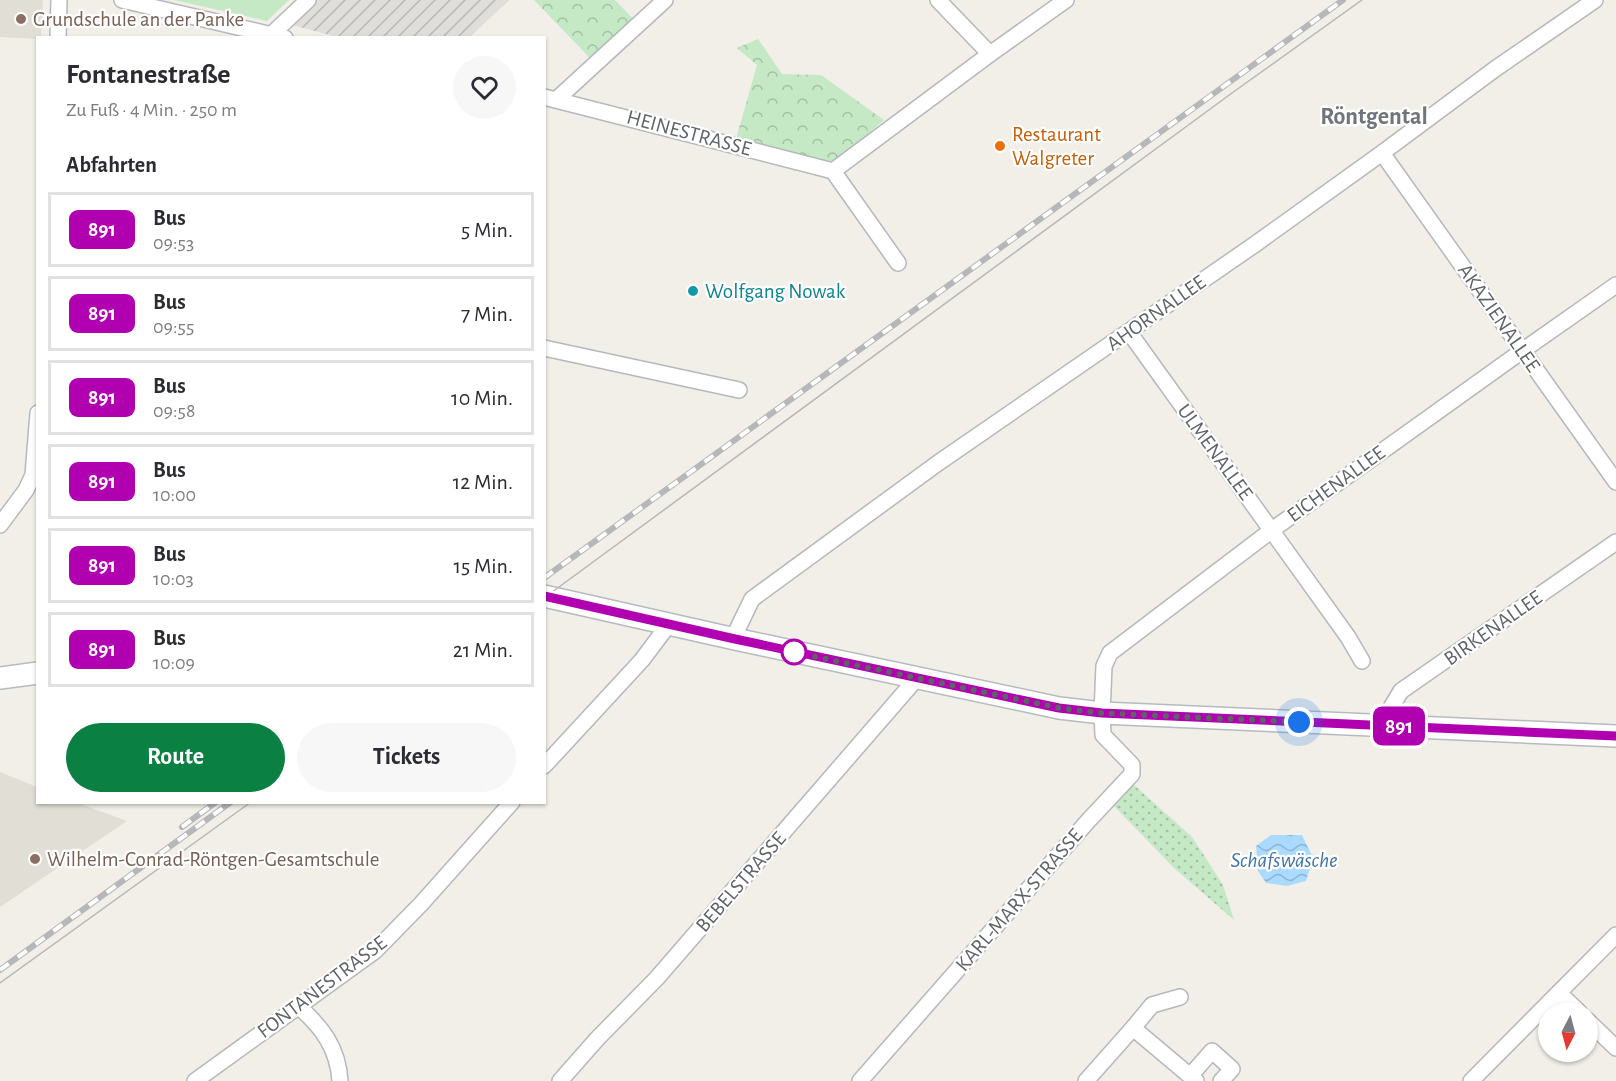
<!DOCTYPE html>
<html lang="de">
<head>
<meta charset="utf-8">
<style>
  body { margin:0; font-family:"Alegreya Sans",sans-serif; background:#f7f7f7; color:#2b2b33; height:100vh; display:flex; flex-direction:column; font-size:22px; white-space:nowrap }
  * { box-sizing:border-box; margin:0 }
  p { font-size:20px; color:#7c7c81 }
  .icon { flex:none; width:33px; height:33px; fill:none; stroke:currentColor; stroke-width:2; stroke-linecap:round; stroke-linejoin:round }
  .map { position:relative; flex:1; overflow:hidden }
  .panel { position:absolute; left:36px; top:36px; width:510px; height:768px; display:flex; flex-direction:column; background:#fff; border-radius:0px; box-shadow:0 2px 4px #0004 }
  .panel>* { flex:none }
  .badge { padding:0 12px; border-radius:9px; font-size:21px; line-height:39px }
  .needle { width:39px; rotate:186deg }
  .fabs { position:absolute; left:1538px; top:1002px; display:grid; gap:12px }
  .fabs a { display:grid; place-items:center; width:60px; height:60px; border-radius:50%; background:#fff; box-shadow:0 2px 4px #0004; font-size:30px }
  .you { position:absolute; width:30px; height:30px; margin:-15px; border:4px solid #fff; border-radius:50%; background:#1a73e8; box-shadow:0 0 0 9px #1a73e833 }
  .map>.badge { position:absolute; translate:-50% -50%; box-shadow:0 0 0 3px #fff }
  h2 { padding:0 30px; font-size:22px; line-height:54px }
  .round { display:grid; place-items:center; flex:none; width:63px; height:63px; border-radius:32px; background:#f7f7f7 }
  .headline { display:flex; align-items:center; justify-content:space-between; height:102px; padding:0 30px }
  h1 { font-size:28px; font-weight:700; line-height:45px }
  .primary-button { display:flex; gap:12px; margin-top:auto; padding:12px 30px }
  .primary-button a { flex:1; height:69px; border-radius:36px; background:#0b8043; color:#fff; font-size:24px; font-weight:700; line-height:69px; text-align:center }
  .primary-button a+a { background:#f7f7f7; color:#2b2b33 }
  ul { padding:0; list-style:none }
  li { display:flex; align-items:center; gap:18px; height:75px; margin:0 12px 9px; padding:0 18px; border:3px solid #e1e1e2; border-radius:0px }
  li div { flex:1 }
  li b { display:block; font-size:22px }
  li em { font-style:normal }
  li .badge { min-width:66px; font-weight:700; text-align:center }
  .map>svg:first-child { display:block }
</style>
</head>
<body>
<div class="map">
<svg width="1616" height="1081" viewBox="0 0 1616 1081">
  <defs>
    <pattern id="industrial-furrows" width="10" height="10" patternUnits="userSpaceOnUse" patternTransform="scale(1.5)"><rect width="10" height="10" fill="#e0deda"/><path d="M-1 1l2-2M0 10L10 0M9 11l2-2" fill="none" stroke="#b9b8b5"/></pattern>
    <pattern id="grass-dots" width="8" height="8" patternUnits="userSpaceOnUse" patternTransform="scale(1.5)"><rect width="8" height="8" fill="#c5e8c5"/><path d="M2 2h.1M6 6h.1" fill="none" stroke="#a3c0a4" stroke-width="1.8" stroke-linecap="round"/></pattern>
    <pattern id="forest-crowns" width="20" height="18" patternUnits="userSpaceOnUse" patternTransform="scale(1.5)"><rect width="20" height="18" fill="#c5e8c5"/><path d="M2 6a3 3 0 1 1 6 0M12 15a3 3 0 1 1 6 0" fill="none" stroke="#a3c0a4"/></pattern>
    <pattern id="water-waves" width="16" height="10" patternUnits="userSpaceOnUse" patternTransform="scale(1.5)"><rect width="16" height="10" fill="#aadaff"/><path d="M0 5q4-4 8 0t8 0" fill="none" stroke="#8eb4d2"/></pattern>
  </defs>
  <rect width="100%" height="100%" fill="#f1efe8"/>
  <polygon fill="url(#industrial-furrows)" points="314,0 509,0 470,37 338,37 288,24"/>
  <g fill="#e1ded6">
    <polygon points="0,0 43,0 41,37 38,38 37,39 0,37"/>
    <polygon points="0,772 37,787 38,802 78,803 127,821 0,907"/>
  </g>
  <polygon fill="url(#grass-dots)" points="1133,784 1192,837 1223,885 1234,920 1174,868 1113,805"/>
  <g fill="url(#forest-crowns)">
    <polygon points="534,0 615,0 635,21 591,59"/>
    <polygon points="758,39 782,74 821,75 884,120 832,165 736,139 757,65 737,48"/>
  </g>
  <polygon fill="#c5e8c5" points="174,0 289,0 267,21"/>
  <polygon fill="url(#water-waves)" points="1271,835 1302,835 1313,858 1306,881 1287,886 1266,883 1258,871 1256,846"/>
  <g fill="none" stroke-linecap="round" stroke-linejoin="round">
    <g stroke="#b5b8bc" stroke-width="18">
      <g id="street">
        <polyline points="122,0 285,38"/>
        <polyline points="938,0 990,54"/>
        <polyline points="272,34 308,0"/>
        <polyline points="58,38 59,0"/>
        <polyline points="544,97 833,171 990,54 1066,0"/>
        <polyline points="557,99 665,0"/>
        <polyline points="1382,153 1616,482"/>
        <polyline points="833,171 898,263"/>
        <polyline points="1129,332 1348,637 1362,661"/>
        <polyline points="544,348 739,390"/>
        <polyline points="0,525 26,490 33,475 38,413"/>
        <polyline points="735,639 738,628 752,599 938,463 1254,245 1382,153 1495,69 1595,0"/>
        <polyline points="1384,726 1386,716 1401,691 1616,542"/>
        <polyline points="544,766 642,660 663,632 666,623"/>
        <polyline points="1559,993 1579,1012"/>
        <path d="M298,1006C322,1027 338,1048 340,1081"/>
        <polyline points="1587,1020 1616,1048"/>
        <polyline points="1133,1028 1152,1005 1180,997"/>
        <polyline points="1190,1076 1212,1051 1232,1069 1221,1081"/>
        <polyline points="195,1081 375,951 421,904 512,802"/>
        <polyline points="560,1081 597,1039 657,978 917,678"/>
        <polyline points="860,1081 1088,821 1132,774 1132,765 1103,735 1102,713 1104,666 1110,653 1272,530 1522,351 1616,285"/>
        <polyline points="1086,1081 1133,1028 1196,1081"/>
        <polyline points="1471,1081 1616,935"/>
      </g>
    </g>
    <g stroke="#b6babf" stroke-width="24">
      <g id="secondary">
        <polyline points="544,596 735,639 1059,708 1102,713 1616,736"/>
        <polyline points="0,678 38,673"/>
      </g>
    </g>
    <use href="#street" stroke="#fff" stroke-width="15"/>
    <use href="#secondary" stroke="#fff" stroke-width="21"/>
    <g stroke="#b6b7b8" stroke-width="1.5">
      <polyline points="544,598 1232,93 1362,0"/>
      <polyline points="0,983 251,802"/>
    </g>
    <g stroke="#b6b7b8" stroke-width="6">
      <g id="rail">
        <polyline points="544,578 1343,0"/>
        <polyline points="182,827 216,802"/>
        <polyline points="0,970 231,802"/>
      </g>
    </g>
    <use href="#rail" stroke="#fff" stroke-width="4" stroke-dasharray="11" stroke-linecap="butt"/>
  </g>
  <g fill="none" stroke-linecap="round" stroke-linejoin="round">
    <g stroke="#fff" stroke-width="14">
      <polyline id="line" points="544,596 735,639 1059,708 1102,713 1616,736"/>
    </g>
    <use href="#line" stroke="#b000b0" stroke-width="9"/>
    <polyline stroke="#5f6368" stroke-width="6" stroke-dasharray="0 10.8" points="794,652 1059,708 1102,713 1299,722"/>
  </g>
  <g fill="#8d6e63" stroke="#fff" stroke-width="2">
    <circle cx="21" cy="19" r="6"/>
    <circle cx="35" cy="859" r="6"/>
  </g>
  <circle fill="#e8710a" stroke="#fff" stroke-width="2" cx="1000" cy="146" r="6"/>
  <circle fill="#0f9aa8" stroke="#fff" stroke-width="2" cx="693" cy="291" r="6"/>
  <circle fill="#fff" stroke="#b000b0" stroke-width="3" cx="794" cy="652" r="12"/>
  <g text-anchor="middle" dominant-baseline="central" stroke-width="4.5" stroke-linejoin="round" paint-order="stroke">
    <g font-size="21" fill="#785e54" stroke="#fff" text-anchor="start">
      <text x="33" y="19">Grundschule an der Panke</text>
      <text x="47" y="859">Wilhelm-Conrad-Röntgen-Gesamtschule</text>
    </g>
    <g font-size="21" fill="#5f6368" stroke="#fff">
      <text transform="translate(689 133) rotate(15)">HEINESTRASSE</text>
      <text transform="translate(1156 313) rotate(-35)">AHORNALLEE</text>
      <text transform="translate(1499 318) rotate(55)">AKAZIENALLEE</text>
      <text transform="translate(1215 452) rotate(54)">ULMENALLEE</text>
      <text transform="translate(1336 484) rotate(-36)">EICHENALLEE</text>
      <text transform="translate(1493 628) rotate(-35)">BIRKENALLEE</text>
      <text transform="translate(741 882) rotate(-49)">BEBELSTRASSE</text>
      <text transform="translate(1019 900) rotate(-49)">KARL-MARX-STRASSE</text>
      <text transform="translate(322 987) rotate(-37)">FONTANESTRASSE</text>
    </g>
    <g font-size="21" fill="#c56008" stroke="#fff" text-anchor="start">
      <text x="1012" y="134">Restaurant<tspan x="1012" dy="24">Walgreter</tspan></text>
    </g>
    <g font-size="21" fill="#0d838f" stroke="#fff" text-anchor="start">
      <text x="705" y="291">Wolfgang Nowak</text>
    </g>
    <g font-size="22" font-style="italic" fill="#4174aa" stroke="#fff">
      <text x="1284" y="860">Schafswäsche</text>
    </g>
    <g font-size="24" font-weight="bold" fill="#70757a" stroke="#fff">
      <text x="1374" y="117">Röntgental</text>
    </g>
  </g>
</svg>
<div class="fabs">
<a><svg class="needle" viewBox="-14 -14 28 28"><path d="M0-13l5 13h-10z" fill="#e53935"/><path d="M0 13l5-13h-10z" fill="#7c7c81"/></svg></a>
</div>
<div class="you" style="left:1299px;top:722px"></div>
<b class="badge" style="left:1399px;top:726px;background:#b000b0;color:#fff">891</b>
<section class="panel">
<div class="headline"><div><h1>Fontanestraße</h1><p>Zu Fuß · 4 Min. · 250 m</p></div><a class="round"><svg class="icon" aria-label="heart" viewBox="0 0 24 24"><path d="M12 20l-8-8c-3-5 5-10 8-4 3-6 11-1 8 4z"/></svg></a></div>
<h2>Abfahrten</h2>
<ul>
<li><span class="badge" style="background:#b000b0;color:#fff">891</span><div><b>Bus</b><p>09:53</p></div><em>5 Min.</em></li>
<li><span class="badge" style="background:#b000b0;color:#fff">891</span><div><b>Bus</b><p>09:55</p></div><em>7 Min.</em></li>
<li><span class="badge" style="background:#b000b0;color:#fff">891</span><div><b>Bus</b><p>09:58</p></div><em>10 Min.</em></li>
<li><span class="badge" style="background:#b000b0;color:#fff">891</span><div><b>Bus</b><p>10:00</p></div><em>12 Min.</em></li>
<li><span class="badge" style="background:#b000b0;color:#fff">891</span><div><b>Bus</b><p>10:03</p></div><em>15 Min.</em></li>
<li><span class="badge" style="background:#b000b0;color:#fff">891</span><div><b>Bus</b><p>10:09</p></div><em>21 Min.</em></li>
</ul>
<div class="primary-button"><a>Route</a><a>Tickets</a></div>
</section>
</div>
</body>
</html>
